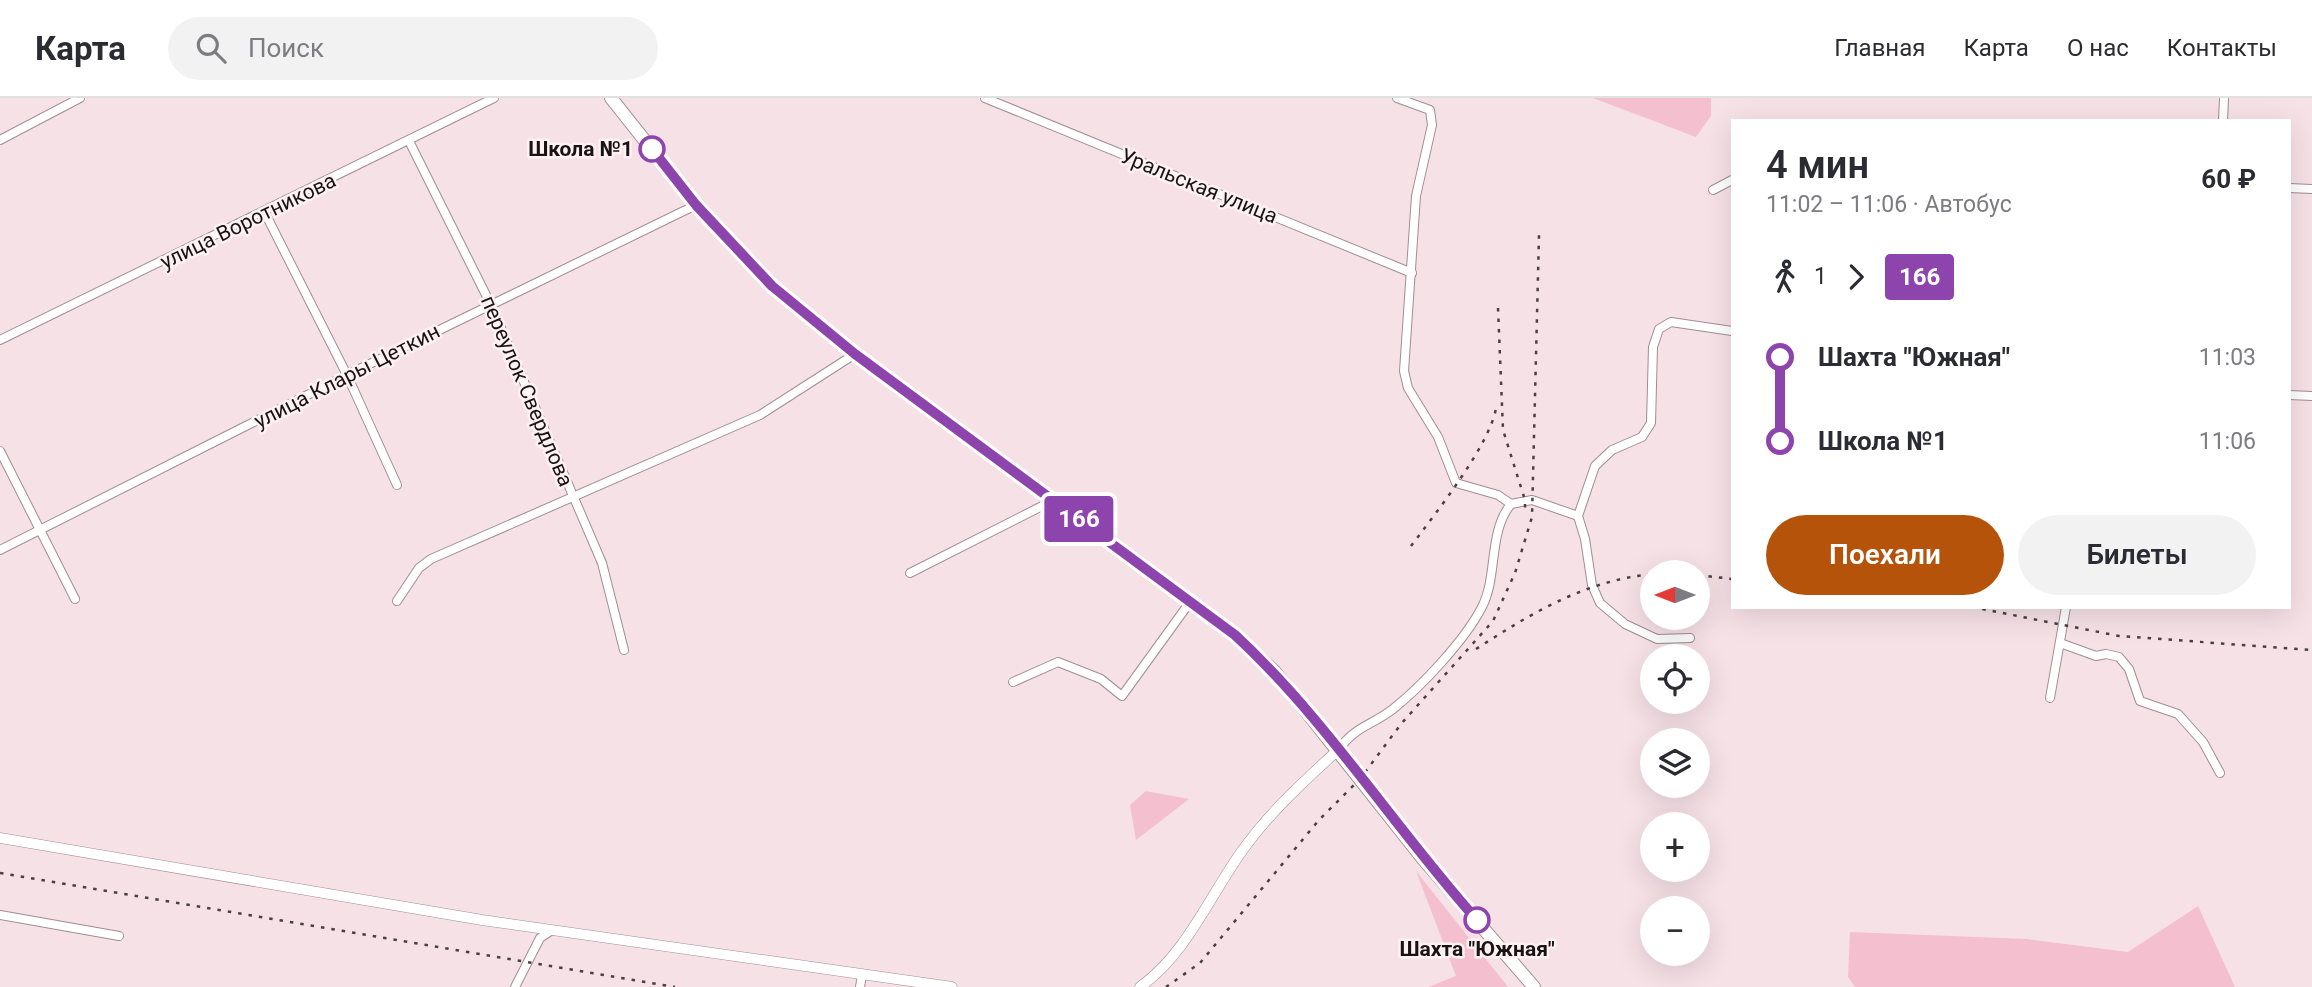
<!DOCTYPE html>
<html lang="ru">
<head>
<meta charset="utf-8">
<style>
  body { margin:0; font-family:Roboto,sans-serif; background:#f2f2f3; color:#2b2b33; height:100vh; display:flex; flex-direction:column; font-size:26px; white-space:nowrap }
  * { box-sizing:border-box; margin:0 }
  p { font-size:23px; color:#7c7c81 }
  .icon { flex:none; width:38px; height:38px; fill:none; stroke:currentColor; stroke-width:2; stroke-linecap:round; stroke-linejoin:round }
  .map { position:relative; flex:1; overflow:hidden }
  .drawer { position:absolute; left:1731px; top:21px; width:560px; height:490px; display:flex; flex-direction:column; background:#fff; border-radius:0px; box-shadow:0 7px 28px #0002 }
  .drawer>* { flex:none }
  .badge { padding:0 14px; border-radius:5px; font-size:24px; line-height:46px }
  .needle { width:46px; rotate:270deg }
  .buttons { position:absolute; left:1640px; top:462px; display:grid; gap:14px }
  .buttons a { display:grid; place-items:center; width:70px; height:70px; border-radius:50%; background:#fff; box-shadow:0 7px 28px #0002; font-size:35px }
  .map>.badge { position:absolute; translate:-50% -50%; box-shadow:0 0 0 4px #fff }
  .legs { display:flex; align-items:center; gap:10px; height:77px; padding:0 35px; font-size:23px }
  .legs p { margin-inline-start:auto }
  .summary { display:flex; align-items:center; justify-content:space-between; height:119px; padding:0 35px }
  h1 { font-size:38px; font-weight:600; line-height:52px }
  .button { display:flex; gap:14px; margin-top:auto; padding:14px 35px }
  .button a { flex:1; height:80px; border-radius:42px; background:#b45309; color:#fff; font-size:28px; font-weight:600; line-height:80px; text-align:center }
  .button a+a { background:#f2f2f3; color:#2b2b33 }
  ul { padding:0 35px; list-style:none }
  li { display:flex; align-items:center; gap:24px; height:84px; font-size:26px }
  li i { display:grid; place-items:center; width:10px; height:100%; margin:0 9px; background:currentColor }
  li i::after { content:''; width:18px; height:18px; margin:-9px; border:5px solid; border-radius:50%; background:#fff }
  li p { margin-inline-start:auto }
  li:first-child i { background:linear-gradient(#0000 50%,currentColor 0) }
  li:last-child i { background:linear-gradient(currentColor 50%,#0000 0) }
  header { display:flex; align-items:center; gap:42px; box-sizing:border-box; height:98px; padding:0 35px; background:#fff; border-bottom:2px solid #e1e1e2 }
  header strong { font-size:33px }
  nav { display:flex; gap:38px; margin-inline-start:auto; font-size:24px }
  .search { width:490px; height:63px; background:#f2f2f3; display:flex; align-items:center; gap:18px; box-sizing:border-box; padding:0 24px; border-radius:38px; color:#7c7c81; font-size:26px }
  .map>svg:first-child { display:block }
</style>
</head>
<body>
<header>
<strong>Карта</strong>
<div class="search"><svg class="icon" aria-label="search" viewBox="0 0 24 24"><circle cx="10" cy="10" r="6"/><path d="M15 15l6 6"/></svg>Поиск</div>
<nav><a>Главная</a><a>Карта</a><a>О нас</a><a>Контакты</a></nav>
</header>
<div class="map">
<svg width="2312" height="889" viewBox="0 0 2312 889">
  <rect width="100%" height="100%" fill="#f6e1e7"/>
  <g fill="#f4bfcf">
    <polygon points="1593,0 1711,0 1711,18 1696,39"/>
    <polygon points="1146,693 1189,701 1136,742 1130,707"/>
    <polygon points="1416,773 1508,889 1428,889 1456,878"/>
    <polygon points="2198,808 2235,889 1855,889 1848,879 1850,834 2027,841 2128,854"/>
  </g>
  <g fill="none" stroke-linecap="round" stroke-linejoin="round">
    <g stroke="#a18d93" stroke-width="10">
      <g id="minor">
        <polyline points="985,0 1412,175"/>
        <polyline points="1397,0 1430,12 1432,27 1416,98 1404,273 1408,290 1438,339 1456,385 1498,397 1511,406"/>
        <polyline points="2223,23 2224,0"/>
        <polyline points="0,42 80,0"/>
        <polyline points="409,43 491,207 602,465 624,552"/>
        <polyline points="2289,90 2312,91"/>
        <polyline points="1713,92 1732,82"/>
        <polyline points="265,115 347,277 397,387"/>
        <polyline points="0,242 494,0"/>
        <polyline points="2289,297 2312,298"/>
        <polyline points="0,353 75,501"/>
        <polyline points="0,452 347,277 696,107"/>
        <polyline points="910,475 1054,402"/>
        <polyline points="397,503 419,470 431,461 760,317 855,256"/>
        <polyline points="1690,540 1657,541 1625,526 1600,505 1592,487 1585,441 1578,418 1595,368 1612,352 1642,339 1651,325 1653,249 1659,231 1671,224 1732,233"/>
        <polyline points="2060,545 2096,558 2106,556 2119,559 2129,571 2140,603 2178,616 2203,644 2220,675"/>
        <polyline points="1013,584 1058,564 1101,581 1122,598 1190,504"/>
        <polyline points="2050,600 2066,509"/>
        <path d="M1338,652C1357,627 1371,628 1393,611C1422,588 1465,542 1482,509C1498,478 1488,434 1511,406L1532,402L1578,418"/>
        <polyline points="0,817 119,838"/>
        <polyline points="515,889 540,840 552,832"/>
        <polyline points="860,889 862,877"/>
      </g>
    </g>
    <g stroke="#a18d93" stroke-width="11">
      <g id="tertiary">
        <polyline points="0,740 482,822 952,889"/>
        <path d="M1140,889C1187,855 1209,799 1242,753C1269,715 1303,684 1338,652"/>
      </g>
    </g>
    <g stroke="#a18d93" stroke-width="14">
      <polyline id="primary" points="611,0 696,107 772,188 855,256 1235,537 1275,574 1423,761 1534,889"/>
    </g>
    <use href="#minor" stroke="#fff" stroke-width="8"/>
    <use href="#tertiary" stroke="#fff" stroke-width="10"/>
    <use href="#primary" stroke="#fff" stroke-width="12"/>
    <g stroke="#4a4043" stroke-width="2.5" stroke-dasharray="3.5 7" stroke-linecap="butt">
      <polyline points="1498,210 1503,332 1525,402 1525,413"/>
      <path d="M1411,448C1435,416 1490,347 1496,310"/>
      <polyline points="1698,477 1732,481"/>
      <polyline points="1972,509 2119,538 2312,552"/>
      <path d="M1476,551C1532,515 1584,483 1652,476"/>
      <polyline points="0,775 675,889"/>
      <polyline points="1166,889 1200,865 1319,722 1360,681 1401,626 1493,523 1515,475 1532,419 1539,137"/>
    </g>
  </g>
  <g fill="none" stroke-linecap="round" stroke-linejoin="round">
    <g stroke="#fff" stroke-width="16">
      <path id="line-1" d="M652,51L696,107L772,188L855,256L1235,537C1326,621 1394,729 1477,822"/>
    </g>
    <use href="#line-1" stroke="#8e44ad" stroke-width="10"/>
  </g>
  <g fill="#fff" stroke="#8e44ad" stroke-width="3.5">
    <circle cx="652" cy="51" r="12"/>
    <circle cx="1477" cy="822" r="12"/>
  </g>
  <g text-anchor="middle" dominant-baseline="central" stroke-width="5" stroke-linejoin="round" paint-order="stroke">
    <g font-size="21" font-weight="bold" fill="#1a1315" stroke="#fef1f4" text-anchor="end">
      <text x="633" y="51">Школа №1</text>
      <text x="1477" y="851" text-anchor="middle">Шахта "Южная"</text>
    </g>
    <g font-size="21" fill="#1a1315" stroke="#fef1f4">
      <text transform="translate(1199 88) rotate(22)">Уральская улица</text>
      <text transform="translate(248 123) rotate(-26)">улица Воротникова</text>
      <text transform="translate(347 278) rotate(-27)">улица Клары Цеткин</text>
      <text transform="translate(527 293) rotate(67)">переулок Свердлова</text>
    </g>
  </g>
</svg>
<div class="buttons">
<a><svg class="needle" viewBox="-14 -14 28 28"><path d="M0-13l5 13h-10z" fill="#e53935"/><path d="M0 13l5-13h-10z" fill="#7c7c81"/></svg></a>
<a><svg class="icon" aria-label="locate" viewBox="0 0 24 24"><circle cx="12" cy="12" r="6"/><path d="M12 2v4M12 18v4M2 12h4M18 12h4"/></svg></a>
<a><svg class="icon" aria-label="layers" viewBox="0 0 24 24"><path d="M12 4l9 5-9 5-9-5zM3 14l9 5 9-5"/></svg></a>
<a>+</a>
<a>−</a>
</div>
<b class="badge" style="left:1079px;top:421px;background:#8e44ad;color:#fff">166</b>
<section class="drawer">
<div class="summary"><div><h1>4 мин</h1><p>11:02 – 11:06 · Автобус</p></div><b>60 ₽</b></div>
<div class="legs"><svg class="icon" aria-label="walk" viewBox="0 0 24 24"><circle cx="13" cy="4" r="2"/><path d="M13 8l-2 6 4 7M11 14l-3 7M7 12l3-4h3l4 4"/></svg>1<svg class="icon" aria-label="forward" viewBox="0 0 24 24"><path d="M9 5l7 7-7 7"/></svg><b class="badge" style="background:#8e44ad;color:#fff">166</b></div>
<ul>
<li><i style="color:#8e44ad"></i><b>Шахта &quot;Южная&quot;</b><p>11:03</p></li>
<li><i style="color:#8e44ad"></i><b>Школа №1</b><p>11:06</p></li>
</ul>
<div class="button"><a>Поехали</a><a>Билеты</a></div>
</section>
</div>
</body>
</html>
